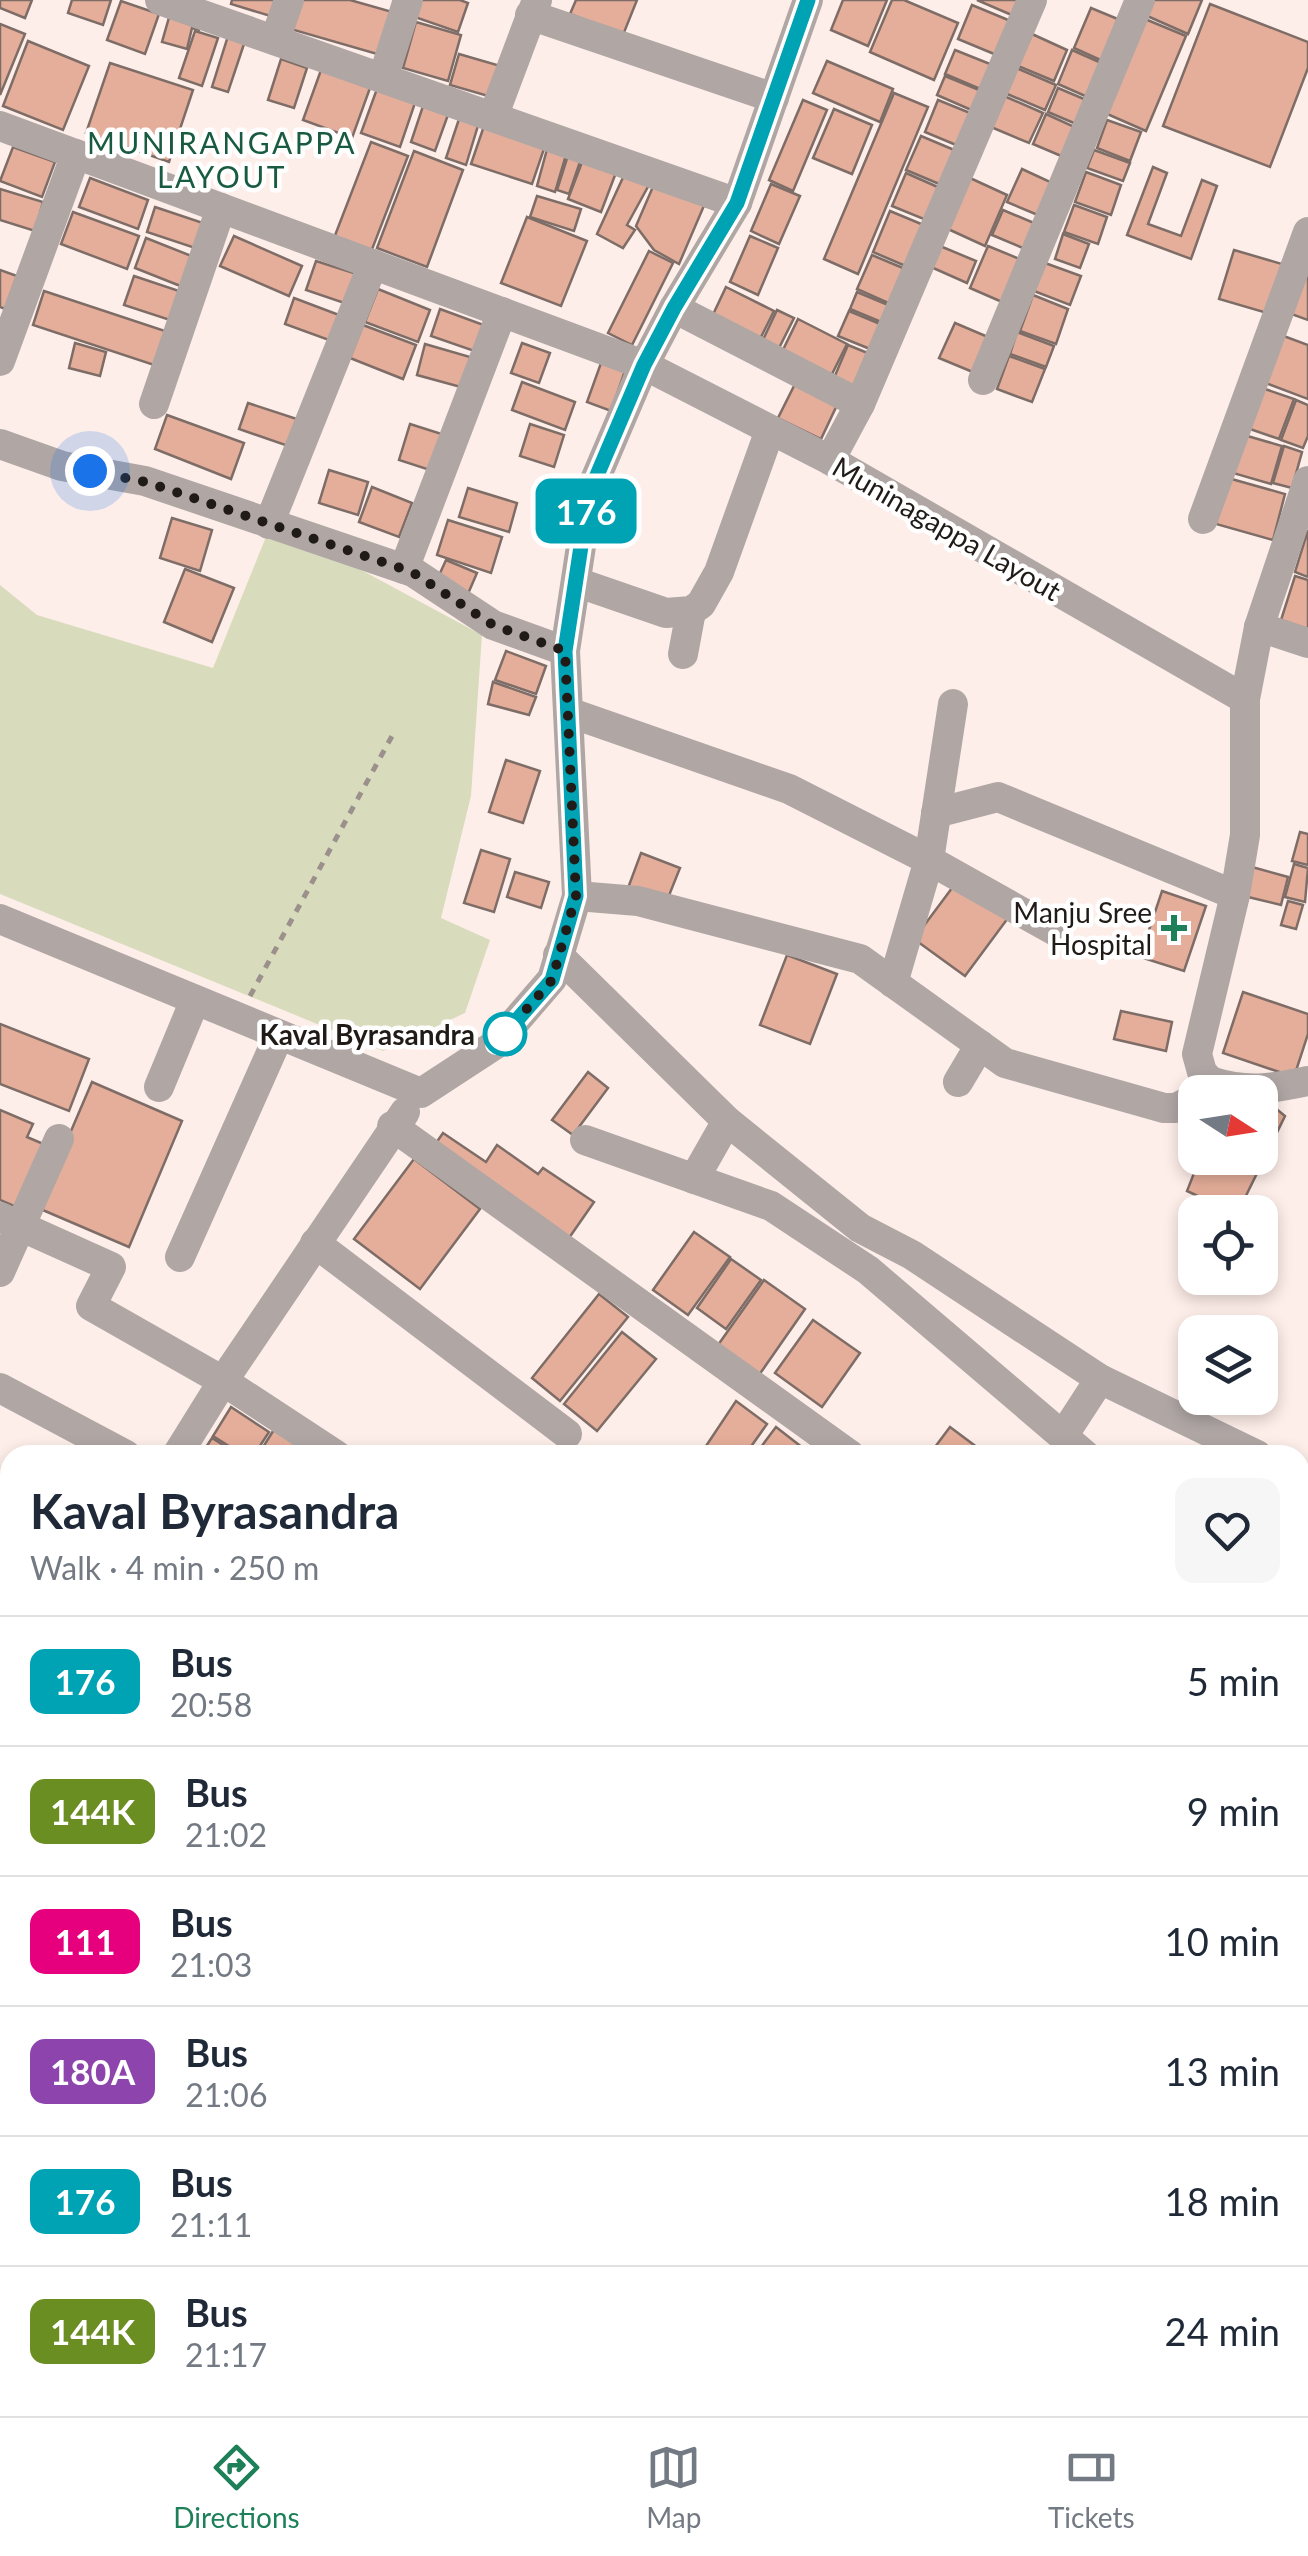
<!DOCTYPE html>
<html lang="en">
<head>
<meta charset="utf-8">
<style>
  body { margin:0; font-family:Lato,sans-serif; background:#f6f6f7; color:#1f2937; height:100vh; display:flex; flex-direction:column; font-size:38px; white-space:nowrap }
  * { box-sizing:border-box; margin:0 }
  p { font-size:32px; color:#747a83 }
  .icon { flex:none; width:55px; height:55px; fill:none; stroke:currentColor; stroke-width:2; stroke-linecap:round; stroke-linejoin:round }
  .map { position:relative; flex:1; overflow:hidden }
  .details { position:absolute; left:0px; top:1445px; width:1310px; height:972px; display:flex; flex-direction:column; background:#fff; border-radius:30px 30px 0 0; box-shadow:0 5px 15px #0003 }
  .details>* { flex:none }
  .badge { padding:0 20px; border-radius:15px; font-size:35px; line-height:65px }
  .needle { width:65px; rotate:102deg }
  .fabs { position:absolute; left:1178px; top:1075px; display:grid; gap:20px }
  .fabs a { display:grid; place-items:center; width:100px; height:100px; border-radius:20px; background:#fff; box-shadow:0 5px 15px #0003; font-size:50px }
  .you { position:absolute; width:50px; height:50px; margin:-25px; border:8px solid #fff; border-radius:50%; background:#1a73e8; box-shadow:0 0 0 15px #1a73e833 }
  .map>.badge { position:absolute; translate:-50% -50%; box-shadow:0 0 0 5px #fff }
  .round { display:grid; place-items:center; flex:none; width:105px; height:105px; border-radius:20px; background:#f6f6f7 }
  .summary { display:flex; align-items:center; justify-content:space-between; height:170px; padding:0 30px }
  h1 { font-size:48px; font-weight:700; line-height:75px }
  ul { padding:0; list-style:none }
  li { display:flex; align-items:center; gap:30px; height:130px; padding:0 30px; border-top:2px solid #e0e1e3 }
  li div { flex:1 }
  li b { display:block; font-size:38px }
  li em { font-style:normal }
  li .badge { min-width:110px; font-weight:700; text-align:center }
  .dock { display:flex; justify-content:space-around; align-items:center; height:140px; border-top:2px solid #e0e1e3; background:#fff; font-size:28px; color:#747a83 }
  .dock a { display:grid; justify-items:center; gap:5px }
  .dock .on { color:#1d8059 }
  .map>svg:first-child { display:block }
</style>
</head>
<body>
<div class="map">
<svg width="1308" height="2416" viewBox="0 0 1308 2416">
  <rect width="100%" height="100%" fill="#feeee9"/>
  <polygon fill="#d8dcbc" points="272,522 482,635 471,796 441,918 490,940 465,1013 383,1051 0,894 0,585 37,615 213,668"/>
  <g fill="#e5ae9a" stroke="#7e6d67" stroke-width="2.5">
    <polygon points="0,0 32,0 25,18 0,8"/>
    <polygon points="72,0 111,0 103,25 68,13"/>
    <polygon points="232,0 282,0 277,18 231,4"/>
    <polygon points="295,0 350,0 396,13 384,56 287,28"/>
    <polygon points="414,0 460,0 468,3 458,32 409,15"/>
    <polygon points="576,0 637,0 623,35 570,14"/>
    <polygon points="843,0 887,0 868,46 831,30"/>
    <polygon points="892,0 904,0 958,23 934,80 870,52"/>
    <polygon points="977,0 1021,0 1014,16"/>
    <polygon points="1152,0 1202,0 1188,34 1145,15"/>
    <polygon points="121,1 159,14 145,54 107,40"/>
    <polygon points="1210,4 1308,42 1308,68 1270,167 1163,126"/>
    <polygon points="972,5 1013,22 999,56 958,39"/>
    <polygon points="1091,8 1125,22 1107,63 1074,48"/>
    <polygon points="170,14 200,30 192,28 187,49 162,42"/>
    <polygon points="1145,19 1186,36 1146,131 1105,113"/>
    <polygon points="416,22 461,35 448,81 403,68"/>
    <polygon points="0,24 25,34 0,95"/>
    <polygon points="195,31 218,38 202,86 179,78"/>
    <polygon points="1032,34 1067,50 1054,81 1018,66"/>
    <polygon points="228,36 245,41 228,92 212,87"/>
    <polygon points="28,41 89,66 63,130 3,106"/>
    <polygon points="955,50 995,66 985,91 945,74"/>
    <polygon points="1072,50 1106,65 1092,99 1058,84"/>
    <polygon points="459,54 504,67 495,98 450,85"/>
    <polygon points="281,59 307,68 294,108 268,100"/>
    <polygon points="827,61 893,89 880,122 813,93"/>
    <polygon points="110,63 193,90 169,162 86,133"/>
    <polygon points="1016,68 1056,85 1045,110 1005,93"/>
    <polygon points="321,70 370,88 352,138 303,120"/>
    <polygon points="945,76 984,92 976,112 937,95"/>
    <polygon points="378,86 416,100 400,147 361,133"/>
    <polygon points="1058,88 1091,102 1081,126 1048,112"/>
    <polygon points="894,93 928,107 858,274 824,259"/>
    <polygon points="1004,96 1043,113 1029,143 991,127"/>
    <polygon points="803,100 827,110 793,191 769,180"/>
    <polygon points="938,100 975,115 961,147 925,132"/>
    <polygon points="424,103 449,112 435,151 411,142"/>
    <polygon points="834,109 872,125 852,174 813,158"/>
    <polygon points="461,113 480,119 466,165 446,158"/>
    <polygon points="1046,114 1079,129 1066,158 1033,144"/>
    <polygon points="1107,120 1141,132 1130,161 1097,148"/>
    <polygon points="485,123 546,143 532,184 471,164"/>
    <polygon points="921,136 959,152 944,186 906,170"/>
    <polygon points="371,142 408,156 371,252 334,238"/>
    <polygon points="549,142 568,148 555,192 537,186"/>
    <polygon points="13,147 55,162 42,197 0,181"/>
    <polygon points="1094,150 1130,163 1123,181 1087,168"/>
    <polygon points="414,151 463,170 427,267 377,248"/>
    <polygon points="569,152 582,156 569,194 557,190"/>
    <polygon points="584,157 617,170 601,212 568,199"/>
    <polygon points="1153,167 1167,173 1148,224 1181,236 1202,180 1217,186 1191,259 1127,235"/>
    <polygon points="1022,169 1059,186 1045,218 1007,202"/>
    <polygon points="626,171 650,183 627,225 635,230 623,248 597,234"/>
    <polygon points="1086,172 1121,185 1111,215 1075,202"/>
    <polygon points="906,173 940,188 926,220 892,206"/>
    <polygon points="90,178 148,200 138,229 79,207"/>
    <polygon points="970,178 1007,195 985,246 948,229"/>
    <polygon points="655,182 706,201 679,264 654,250 636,226"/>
    <polygon points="771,184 800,196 779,244 751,231"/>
    <polygon points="0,189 43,202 35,231 0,220"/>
    <polygon points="537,196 581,209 574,231 530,217"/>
    <polygon points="1074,205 1107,217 1098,244 1064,232"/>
    <polygon points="155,207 209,225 201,250 147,232"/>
    <polygon points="1003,210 1041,226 1030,251 992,235"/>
    <polygon points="890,211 926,226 908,267 873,252"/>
    <polygon points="73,212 139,236 127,269 61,244"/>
    <polygon points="527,217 587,241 561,306 501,283"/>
    <polygon points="1063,234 1089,244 1080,268 1055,259"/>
    <polygon points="234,236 302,266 289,296 220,266"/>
    <polygon points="750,236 778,248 758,295 730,282"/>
    <polygon points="146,238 199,259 188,289 135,268"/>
    <polygon points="940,246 976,261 967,283 931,267"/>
    <polygon points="988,246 1027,262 1009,305 970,288"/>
    <polygon points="1234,250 1282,264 1267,313 1219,299"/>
    <polygon points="649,251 673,263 632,345 608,333"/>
    <polygon points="872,255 910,271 895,306 857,289"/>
    <polygon points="316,261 360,275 350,305 306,290"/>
    <polygon points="1045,263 1081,276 1070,305 1034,291"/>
    <polygon points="0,270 17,276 5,309 0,307"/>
    <polygon points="1308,274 1308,320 1286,312"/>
    <polygon points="134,276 185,293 176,322 124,305"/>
    <polygon points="726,287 774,311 756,347 709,323"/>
    <polygon points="378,289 430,310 418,342 365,322"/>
    <polygon points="44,291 168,332 157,366 33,325"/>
    <polygon points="857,292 893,307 886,324 850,309"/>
    <polygon points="1033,295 1068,309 1056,344 1020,331"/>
    <polygon points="294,298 347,318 337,343 285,324"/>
    <polygon points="440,309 489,327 480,353 431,336"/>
    <polygon points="777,310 794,318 777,352 761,344"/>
    <polygon points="849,311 885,326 875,351 838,336"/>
    <polygon points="798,319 847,344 830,378 781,354"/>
    <polygon points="955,323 995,340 980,375 939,358"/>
    <polygon points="363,325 416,345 403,379 350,358"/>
    <polygon points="1017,332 1054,346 1046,367 1010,354"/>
    <polygon points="1281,335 1308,345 1308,399 1263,382"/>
    <polygon points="75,343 106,352 100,376 69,368"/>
    <polygon points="522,343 550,353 539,383 511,373"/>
    <polygon points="425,344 477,359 468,389 417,375"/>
    <polygon points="848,345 870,354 855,387 834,378"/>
    <polygon points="1009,356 1045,369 1032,402 997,389"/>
    <polygon points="601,363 625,371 611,411 587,402"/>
    <polygon points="522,382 575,402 565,430 512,410"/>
    <polygon points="796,382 838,403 821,439 778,418"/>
    <polygon points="1262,388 1294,399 1279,439 1247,428"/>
    <polygon points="1296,400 1308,405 1308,436 1303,448 1281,440"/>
    <polygon points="248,403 300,420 291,447 239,429"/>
    <polygon points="167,415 244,443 231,479 155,449"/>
    <polygon points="410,424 448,436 436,472 399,460"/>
    <polygon points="530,424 564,435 554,467 520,456"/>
    <polygon points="1244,435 1282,446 1271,484 1233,473"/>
    <polygon points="1284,446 1302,452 1292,488 1273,483"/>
    <polygon points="329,470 368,482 358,515 319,503"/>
    <polygon points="1228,478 1285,494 1273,540 1216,524"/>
    <polygon points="372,487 412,503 399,537 359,522"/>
    <polygon points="468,488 517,503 509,532 459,517"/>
    <polygon points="172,518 212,530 200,571 160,558"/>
    <polygon points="448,520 502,537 491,573 437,555"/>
    <polygon points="1308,530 1308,577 1295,572"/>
    <polygon points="446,560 477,573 467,596 436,582"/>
    <polygon points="185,569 234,588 212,642 164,622"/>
    <polygon points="1295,576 1308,580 1308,629 1281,620"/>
    <polygon points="506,651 546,666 536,694 495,680"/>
    <polygon points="493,682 536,697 529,715 488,704"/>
    <polygon points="506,760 540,771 523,823 489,812"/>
    <polygon points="1300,832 1308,834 1308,865 1292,861"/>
    <polygon points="481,850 510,859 494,912 464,903"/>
    <polygon points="641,853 680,868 666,903 628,888"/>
    <polygon points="1294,864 1308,868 1305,902 1285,897"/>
    <polygon points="1252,867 1288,877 1281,905 1244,896"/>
    <polygon points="515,872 549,882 541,908 507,897"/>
    <polygon points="958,880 1008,918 965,976 914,939"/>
    <polygon points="1162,891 1206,906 1184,971 1140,957"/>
    <polygon points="1288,901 1303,905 1296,929 1281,925"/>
    <polygon points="787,955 837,974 810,1044 760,1025"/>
    <polygon points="1243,992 1308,1014 1308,1034 1294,1077 1223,1053"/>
    <polygon points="1121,1011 1172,1022 1166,1051 1114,1039"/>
    <polygon points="0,1024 89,1059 69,1111 0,1084"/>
    <polygon points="588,1072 608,1088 573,1135 552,1120"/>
    <polygon points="92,1082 182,1121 129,1247 38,1208"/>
    <polygon points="1268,1102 1285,1116 1238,1212 1232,1212 1187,1191 1200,1158 1260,1158 1260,1104"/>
    <polygon points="0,1110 33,1124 27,1137 48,1146 21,1209 0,1200"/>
    <polygon points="443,1133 486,1162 497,1145 538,1174 543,1168 594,1202 569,1238 434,1146"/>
    <polygon points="414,1159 480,1209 420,1289 354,1239"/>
    <polygon points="694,1232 730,1257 688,1315 653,1290"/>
    <polygon points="731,1259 761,1280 726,1329 697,1308"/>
    <polygon points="764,1280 805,1309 759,1375 718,1345"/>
    <polygon points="599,1294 628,1317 560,1401 532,1378"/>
    <polygon points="813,1320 860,1353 822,1407 775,1373"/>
    <polygon points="622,1332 656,1359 597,1431 564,1404"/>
    <polygon points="736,1401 767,1424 745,1455 700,1455"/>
    <polygon points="231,1407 269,1432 254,1455 243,1455 213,1436"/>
    <polygon points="776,1427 812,1455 755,1455"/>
    <polygon points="950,1427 982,1451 978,1455 929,1455"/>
    <polygon points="275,1428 311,1451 309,1455 258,1455"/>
    <polygon points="212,1438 239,1455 201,1455"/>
    <polygon points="1307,1570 1308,1570 1308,1641 1300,1637 1300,1582"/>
    <polygon points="0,1616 10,1621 10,1640 0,1660"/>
    <polygon points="3,1757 10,1762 10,1793 0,1787"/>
    <polygon points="0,1789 10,1795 10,1826 0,1820"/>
    <polygon points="6,1851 10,1854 10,1898 0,1893 0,1861"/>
    <polygon points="0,1897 10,1903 8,1931 0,1927"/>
    <polygon points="1306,1910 1308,1911 1308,1958 1300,1953 1300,1921"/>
    <polygon points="1300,2114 1308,2119 1308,2189 1300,2184"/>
    <polygon points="1300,2319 1308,2324 1308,2377 1300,2373"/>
    <polygon points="1300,2382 1308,2386 1308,2416 1239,2416 1244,2408 1300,2408"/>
    <polygon points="598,2408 624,2408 634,2415 592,2416"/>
    <polygon points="647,2408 669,2408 679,2415 641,2416"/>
    <polygon points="767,2408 801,2408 797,2416 762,2416"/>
    <polygon points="848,2408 881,2408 876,2416 844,2416"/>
    <polygon points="972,2408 1043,2408 1039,2416 973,2416 969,2414"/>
    <polygon points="1087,2408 1127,2408 1123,2416 1082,2416"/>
  </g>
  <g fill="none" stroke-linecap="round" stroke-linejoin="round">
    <polyline stroke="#9b908b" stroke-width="5" stroke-dasharray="8 8" stroke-linecap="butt" points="250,996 392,736"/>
    <g stroke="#b0a7a5" stroke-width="30">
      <polyline points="160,0 737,203"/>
      <polyline points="530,15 774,98"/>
      <polyline points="275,40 289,0"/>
      <polyline points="383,78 408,0"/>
      <polyline points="493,117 537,0"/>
      <polyline points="0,126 644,365 830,460 1245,699"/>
      <polyline points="674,308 860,404 1032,0"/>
      <polyline points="0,361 76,154"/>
      <polyline points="983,380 1140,0"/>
      <polyline points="154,404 221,208"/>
      <polyline points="0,444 62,466 145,481 413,572 493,625 565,651"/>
      <polyline points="830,460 860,404"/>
      <polyline points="1203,519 1308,232"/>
      <polyline points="269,524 373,264"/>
      <polyline points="404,569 502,312"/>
      <polyline points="576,582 666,613 691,611 701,604 719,572 770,430"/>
      <polyline points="1259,627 1308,643"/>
      <polyline points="683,654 691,611"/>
      <polyline points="568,712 789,789 929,860 1057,932"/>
      <polyline points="936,813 998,797 1235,895"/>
      <polyline points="577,896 638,901 860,959 1005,1063 1164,1108 1176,1108 1195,1098"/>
      <polyline points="0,919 421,1093 496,1044 552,979 577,896 565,651 589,494 644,365 674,308 737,203 808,0"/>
      <polyline points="558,955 727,1121 860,1228 912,1255 1100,1379 1257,1455"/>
      <polyline points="893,983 929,860 953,704"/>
      <polyline points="1210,1081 1202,1072 1197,1054 1235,895 1245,835 1245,699 1259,627 1308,481"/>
      <path d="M1210,1081C1246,1093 1272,1089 1308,1081"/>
      <polyline points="958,1082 980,1045"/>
      <polyline points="159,1087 195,1000"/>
      <polyline points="392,1126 850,1455"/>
      <polyline points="585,1140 771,1206 868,1270 1085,1455"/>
      <polyline points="694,1179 727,1121"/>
      <polyline points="0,1217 111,1267 91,1306 223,1381 336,1455"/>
      <polyline points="315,1243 567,1434"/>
      <polyline points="180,1257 279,1035"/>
      <polyline points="0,1272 59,1139"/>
      <polyline points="0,1388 126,1455"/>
      <polyline points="1063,1436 1100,1379"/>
      <polyline points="177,1455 223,1381 405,1112"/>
      <polyline points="0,1529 10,1534"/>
      <polyline points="1300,1730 1308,1735"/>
      <polyline points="0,1734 10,1718"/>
      <polyline points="1300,1883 1308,1887"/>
      <polyline points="0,1958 10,1942"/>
      <polyline points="1300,2027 1308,2031"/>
      <polyline points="1300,2194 1308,2199"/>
      <polyline points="1300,2266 1308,2254"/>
      <polyline points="0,2279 10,2268"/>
      <polyline points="351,2408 362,2416"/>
      <polyline points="517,2408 526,2416"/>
      <polyline points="694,2408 709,2416"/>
      <polyline points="917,2408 931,2416"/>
      <polyline points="1172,2408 1187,2416"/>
      <polyline points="309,2416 316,2408"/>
      <polyline points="465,2416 471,2408"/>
      <polyline points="570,2416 577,2408"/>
    </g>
  </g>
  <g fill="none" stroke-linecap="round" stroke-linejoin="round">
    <g stroke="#fff" stroke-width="22">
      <polyline id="line" points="496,1044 552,980 576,896 565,651 589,494 644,365 674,308 737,203 808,0"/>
    </g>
    <use href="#line" stroke="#00a3b4" stroke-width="15"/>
    <polyline stroke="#211b18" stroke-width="10" stroke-dasharray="0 18" points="90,471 146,482 412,572 493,625 565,651 576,896 552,980 496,1044 505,1034"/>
  </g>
  <path fill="#1d8059" stroke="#fff" stroke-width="4" d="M1169 913h10v10h10v10h-10v10h-10v-10h-10v-10h10z"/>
  <circle fill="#fff" stroke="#00a3b4" stroke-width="5" cx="505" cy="1034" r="20"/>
  <g text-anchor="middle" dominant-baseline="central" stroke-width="9" stroke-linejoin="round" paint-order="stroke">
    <g font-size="28" fill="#211b18" stroke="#fff">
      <text transform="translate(947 528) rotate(30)">Muninagappa Layout</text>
    </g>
    <g font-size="28" fill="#211b18" stroke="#fff" text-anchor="end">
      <text x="1152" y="912">Manju Sree<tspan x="1152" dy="32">Hospital</tspan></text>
    </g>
    <g font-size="28" font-weight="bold" fill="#211b18" stroke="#fff" text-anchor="end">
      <text x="475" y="1034">Kaval Byrasandra</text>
    </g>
    <g font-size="30" letter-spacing="2.5" fill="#195b40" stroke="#fff">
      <text x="222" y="142">MUNIRANGAPPA<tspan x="222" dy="34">LAYOUT</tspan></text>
    </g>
  </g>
</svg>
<div class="fabs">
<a><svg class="needle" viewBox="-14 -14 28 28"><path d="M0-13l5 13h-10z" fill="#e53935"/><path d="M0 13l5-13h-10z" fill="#747a83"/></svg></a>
<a><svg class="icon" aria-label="locate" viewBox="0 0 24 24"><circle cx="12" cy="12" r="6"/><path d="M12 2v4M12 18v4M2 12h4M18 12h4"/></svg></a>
<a><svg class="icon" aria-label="layers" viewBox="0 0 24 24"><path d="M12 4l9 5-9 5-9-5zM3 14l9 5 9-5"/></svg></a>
</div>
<div class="you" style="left:90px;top:471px"></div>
<b class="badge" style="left:586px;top:511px;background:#00a3b4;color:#fff">176</b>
<section class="details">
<div class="summary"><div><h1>Kaval Byrasandra</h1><p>Walk · 4 min · 250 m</p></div><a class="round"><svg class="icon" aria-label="heart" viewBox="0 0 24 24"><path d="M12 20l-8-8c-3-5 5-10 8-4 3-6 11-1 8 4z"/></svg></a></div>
<ul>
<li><span class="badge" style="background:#00a3b4;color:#fff">176</span><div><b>Bus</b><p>20:58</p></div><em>5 min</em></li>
<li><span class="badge" style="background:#6b8e23;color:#fff">144K</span><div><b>Bus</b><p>21:02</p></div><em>9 min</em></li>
<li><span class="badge" style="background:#e6007e;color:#fff">111</span><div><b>Bus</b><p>21:03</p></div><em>10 min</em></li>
<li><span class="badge" style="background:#8e44ad;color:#fff">180A</span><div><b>Bus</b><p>21:06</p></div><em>13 min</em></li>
<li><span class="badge" style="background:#00a3b4;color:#fff">176</span><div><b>Bus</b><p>21:11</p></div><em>18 min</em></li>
<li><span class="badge" style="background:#6b8e23;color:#fff">144K</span><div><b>Bus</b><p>21:17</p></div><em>24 min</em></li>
</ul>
</section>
</div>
<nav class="dock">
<a class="on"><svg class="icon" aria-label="directions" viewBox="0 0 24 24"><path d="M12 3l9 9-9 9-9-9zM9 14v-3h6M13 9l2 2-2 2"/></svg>Directions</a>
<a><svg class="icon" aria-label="map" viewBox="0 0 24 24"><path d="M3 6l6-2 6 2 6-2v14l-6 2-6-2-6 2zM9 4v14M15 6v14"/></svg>Map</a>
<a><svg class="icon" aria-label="tickets" viewBox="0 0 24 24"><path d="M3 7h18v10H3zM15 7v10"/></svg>Tickets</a>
</nav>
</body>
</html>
